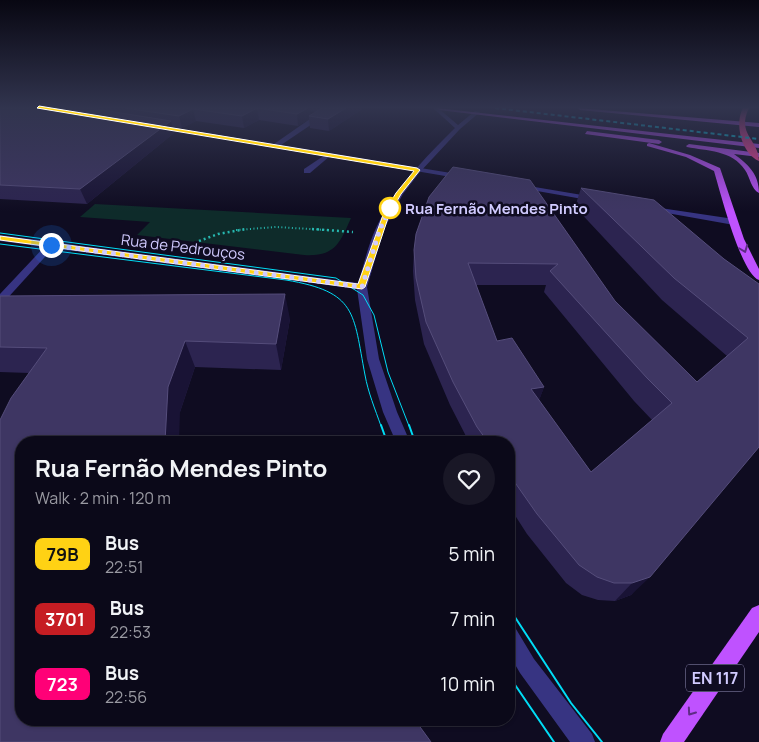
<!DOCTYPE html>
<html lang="en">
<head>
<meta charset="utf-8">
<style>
  body { margin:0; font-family:Manrope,sans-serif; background:#191726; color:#f1f3f6; height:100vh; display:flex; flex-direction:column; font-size:19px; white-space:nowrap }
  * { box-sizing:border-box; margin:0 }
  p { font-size:16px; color:#9a9aa2 }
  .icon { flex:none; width:28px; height:28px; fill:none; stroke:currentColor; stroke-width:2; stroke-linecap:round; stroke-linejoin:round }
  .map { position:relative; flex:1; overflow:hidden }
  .side { position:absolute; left:15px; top:436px; width:500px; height:290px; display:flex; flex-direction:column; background:#0b0919; border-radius:20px; box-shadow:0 1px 4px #0004,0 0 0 1px #2b2a38 }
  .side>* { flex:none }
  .badge { padding:0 10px; border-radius:8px; font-size:18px; line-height:32px }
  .you { position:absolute; width:25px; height:25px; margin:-12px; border:4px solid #fff; border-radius:50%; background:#1a73e8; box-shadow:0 0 0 8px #1a73e833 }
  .map>.badge { position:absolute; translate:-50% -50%; box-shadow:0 0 0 2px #fff }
  .round { display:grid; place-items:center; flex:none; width:52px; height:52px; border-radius:26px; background:#191726 }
  .headline { display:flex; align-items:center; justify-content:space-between; height:85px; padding:0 20px }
  h1 { font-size:24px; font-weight:700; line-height:38px }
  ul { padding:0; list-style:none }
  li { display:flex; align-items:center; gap:15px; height:65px; padding:0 20px }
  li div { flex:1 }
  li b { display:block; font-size:19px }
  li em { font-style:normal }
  li .badge { min-width:55px; font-weight:700; text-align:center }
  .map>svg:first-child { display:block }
</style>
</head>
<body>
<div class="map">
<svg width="759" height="742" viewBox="0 0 759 742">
  <rect width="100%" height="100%" fill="#0f0c21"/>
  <path fill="#0e2b2a" d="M95,204L351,218C340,243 335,257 304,255L137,235L150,222L80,217Z"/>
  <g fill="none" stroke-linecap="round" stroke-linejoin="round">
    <polyline stroke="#27b7af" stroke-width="2" stroke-dasharray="1 2.5" stroke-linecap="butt" points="236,230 276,227 327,230"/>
    <g stroke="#27b7af" stroke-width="2.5" stroke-dasharray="2 3" stroke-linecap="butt">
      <polyline points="312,229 353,232"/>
      <polyline points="199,241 218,234 246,229"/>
    </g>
    <polygon fill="#373482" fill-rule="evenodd" points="328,153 331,155 330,156 310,173 304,173 304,169"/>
    <g fill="#373482" fill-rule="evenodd">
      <polygon points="317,114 324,116 281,145 463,175 467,177 463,179 154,127 157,125 274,144"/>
      <polygon points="517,184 594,197 598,199 594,201 520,188 516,186"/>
      <polygon points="647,206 734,219 738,222 734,225 650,210 647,210"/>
      <polygon points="51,242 54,243 54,247 4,302 0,303 0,294 48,243"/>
    </g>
    <g fill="#373482" fill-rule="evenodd">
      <path d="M433,108H438L458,125L475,111L480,112L460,129L420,172L403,194L384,229L367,287L379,359L397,412L410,442H396L383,412L367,359L357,289L0,241V235L358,283C364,265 368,245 376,228C395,188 424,159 455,128Z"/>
      <polygon points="509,626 516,629 534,659 592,734 595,742 570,742 520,673 509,654"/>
    </g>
    <g fill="#bf52ff" fill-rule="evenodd">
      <polygon points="437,108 759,144 759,148 439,110"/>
      <polygon points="578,108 759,123 759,127 580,110"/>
      <polygon points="587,131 659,140 662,142 659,144 585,134"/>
      <path d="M649,143L690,155L720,168L744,239L759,269V280C741,274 720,191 714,171L686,157L647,146V144Z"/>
      <path d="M689,144L759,153V157L734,154C748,164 759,174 759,193C751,189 750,177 745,170C732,150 707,151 687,147L686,146Z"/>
      <polygon points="759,605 759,632 684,742 660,742 663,734 752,608"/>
    </g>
    <path fill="#ff469e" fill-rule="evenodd" d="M743,108H749C736,134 759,140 759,161C742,154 734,124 743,108Z"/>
    <g stroke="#00ddf6" stroke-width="1">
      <polyline points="0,233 336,278 363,295 374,315 388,372 409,426"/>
      <path d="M0,244L286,280C357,292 353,312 365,375C368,392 375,409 381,426"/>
    </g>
    <g stroke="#00ddf6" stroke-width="2">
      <polyline points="381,425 387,442"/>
      <polyline points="409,425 415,442"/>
      <polyline points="509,608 571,703 602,742"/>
      <polyline points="509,676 554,742"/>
    </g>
    <polyline stroke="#00ddf6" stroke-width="2" stroke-dasharray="4 3" stroke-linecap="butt" points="495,108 759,139"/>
  </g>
  <g fill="#2c2450" fill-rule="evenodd">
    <path d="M0,108H364L329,131L310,128L309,119L298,126L259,120L244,128L196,121L182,128L172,127L174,133L87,204L0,199ZM310,111L316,112L311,115Z"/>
    <path d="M453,167L615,301L697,382L727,356L662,300L575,207L581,188L724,259L759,284V447L631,595L615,601L598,600L582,595L566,583L527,534L509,506V442H469L450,405L424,344L415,300L413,271L414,250ZM476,285H546L544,292L634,401L652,420L591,472L539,400L544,387L497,341Z"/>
    <polygon points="0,296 290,319 281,370 195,367 180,412 0,742 29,373 0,372"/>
  </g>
  <g fill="#191335">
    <polygon points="257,108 259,120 244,128 242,116"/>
    <polygon points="308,108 310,108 311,116 309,116 309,119 298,126 297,114"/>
    <polygon points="346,108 364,108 329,131 328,119"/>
    <polygon points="193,109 196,121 182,128 179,116"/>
    <polygon points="171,121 174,133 87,204 80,189"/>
    <polygon points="285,294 290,319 281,370 276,344"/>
    <polygon points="185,341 195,367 180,412 179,442 165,442 168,387"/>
    <polygon points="544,387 536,409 531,389"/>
    <polygon points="650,577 631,595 615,601 632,583"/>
    <polygon points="210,720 222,720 213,726"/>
  </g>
  <g fill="#3e3663" stroke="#554d7b" fill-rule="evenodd">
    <polygon points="0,108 89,108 171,121 80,189 0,185"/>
    <polygon points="125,108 308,108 297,114 257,108 242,116 193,109 179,116"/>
    <polygon points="322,108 346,108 328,119 309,116"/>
    <path d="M453,167L530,180L615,301L697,382L748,338L674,278L581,188L654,200L724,259L759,284V447L650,577L632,583H614L597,577L579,565L537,514L509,474V442H488L477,427L453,382L426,322L416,278L414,250L416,234L429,197ZM468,263L558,264L550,271L647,378L672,403L591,472L531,389L544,387L512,338L497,341Z"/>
    <polygon points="285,294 276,344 185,341 168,387 165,442 21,442 21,720 210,720 213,726 222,720 415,720 431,742 0,742 0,420 11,398 47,348 0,347 0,296"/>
  </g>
  <defs><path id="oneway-chevron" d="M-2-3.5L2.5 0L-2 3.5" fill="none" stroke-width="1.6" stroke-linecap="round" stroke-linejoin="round" transform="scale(1.25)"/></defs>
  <g stroke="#5e2c85">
    <use href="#oneway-chevron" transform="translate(744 249) rotate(69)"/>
    <use href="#oneway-chevron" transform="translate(691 712) rotate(125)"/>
  </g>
  <linearGradient id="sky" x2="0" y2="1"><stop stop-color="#080712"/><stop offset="0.51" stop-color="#31344e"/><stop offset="1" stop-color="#31344e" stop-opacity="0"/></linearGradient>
  <rect width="759" height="211" fill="url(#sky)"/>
  <polygon fill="#ffd214" stroke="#fff" points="39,106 417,168 420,170 401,194 389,215 365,287 362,289 0,240 0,236 358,284 383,215 396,193 414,171 37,108"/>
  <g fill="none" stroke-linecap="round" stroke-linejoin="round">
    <polyline stroke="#d1cbff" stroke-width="5" stroke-dasharray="0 9" points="51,245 362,287 380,229 392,204 390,208"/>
  </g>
  <circle fill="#fff" stroke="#ffd214" stroke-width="2.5" cx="390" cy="208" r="10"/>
  <g text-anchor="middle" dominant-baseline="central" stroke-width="5" stroke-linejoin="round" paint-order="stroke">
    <g font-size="15" font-weight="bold" fill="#d1cbff" stroke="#0f0c21" text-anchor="start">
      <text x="405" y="208">Rua Fernão Mendes Pinto</text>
    </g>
    <g font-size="15" fill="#d1cbff" stroke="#0f0c21">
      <text transform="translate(183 247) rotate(7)">Rua de Pedrouços</text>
    </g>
    <rect fill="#0f0c21" stroke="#9792bc" stroke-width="1" x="686" y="664.5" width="58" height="27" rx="4"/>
    <g font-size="16" font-weight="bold" fill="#d1cbff">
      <text x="715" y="678">EN 117</text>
    </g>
  </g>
</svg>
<div class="you" style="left:51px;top:245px"></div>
<section class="side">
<div class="headline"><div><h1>Rua Fernão Mendes Pinto</h1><p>Walk · 2 min · 120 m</p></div><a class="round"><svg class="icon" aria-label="heart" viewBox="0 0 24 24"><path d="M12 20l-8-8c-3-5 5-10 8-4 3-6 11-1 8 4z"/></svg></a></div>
<ul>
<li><span class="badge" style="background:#ffd214;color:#111">79B</span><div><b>Bus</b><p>22:51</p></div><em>5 min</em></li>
<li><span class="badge" style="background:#c61d23;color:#fff">3701</span><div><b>Bus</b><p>22:53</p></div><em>7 min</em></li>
<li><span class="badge" style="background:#f07;color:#fff">723</span><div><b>Bus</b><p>22:56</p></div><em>10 min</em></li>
</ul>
</section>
</div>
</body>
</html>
